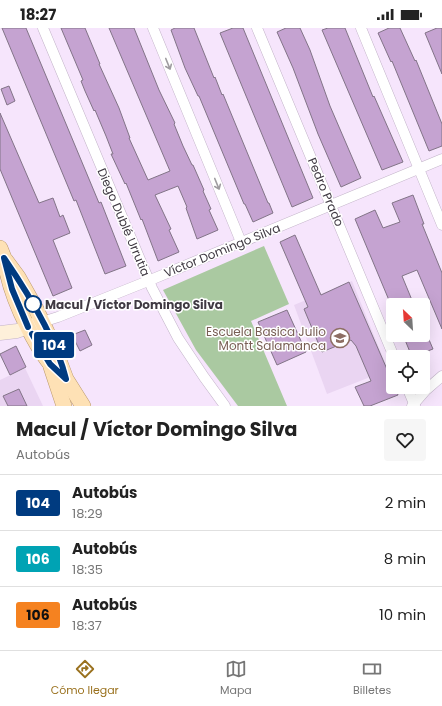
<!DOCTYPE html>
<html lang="es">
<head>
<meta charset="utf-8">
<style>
  body { margin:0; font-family:Poppins,sans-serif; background:#f6f6f6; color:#222; height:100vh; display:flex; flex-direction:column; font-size:15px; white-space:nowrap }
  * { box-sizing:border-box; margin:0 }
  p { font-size:13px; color:#767676 }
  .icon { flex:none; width:22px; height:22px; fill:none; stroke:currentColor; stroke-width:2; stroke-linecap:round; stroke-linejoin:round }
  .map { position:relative; height:378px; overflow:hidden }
  .panel { display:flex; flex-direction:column; background:#fff; flex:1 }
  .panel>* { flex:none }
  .badge { padding:0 8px; border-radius:3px; font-size:14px; line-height:26px }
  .needle { width:26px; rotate:335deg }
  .controls { position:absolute; left:386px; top:270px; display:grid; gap:8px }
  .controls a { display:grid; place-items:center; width:44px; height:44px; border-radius:4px; background:#fff; box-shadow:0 4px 16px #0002; font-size:20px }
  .map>.badge { position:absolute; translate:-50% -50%; box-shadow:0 0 0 2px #fff }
  .round { display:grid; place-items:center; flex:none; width:42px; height:42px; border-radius:4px; background:#f6f6f6 }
  .head { display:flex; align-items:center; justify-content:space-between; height:68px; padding:0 16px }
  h1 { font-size:19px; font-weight:700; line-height:30px }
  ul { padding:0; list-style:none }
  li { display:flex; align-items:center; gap:12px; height:56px; padding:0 16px; border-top:1px solid #e0e0e0 }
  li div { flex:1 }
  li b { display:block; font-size:15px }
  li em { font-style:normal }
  li .badge { min-width:44px; font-weight:700; text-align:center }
  .status { display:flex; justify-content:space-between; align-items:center; height:28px; padding:0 20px; background:#fff; direction:ltr }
  .status svg { height:11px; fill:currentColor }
  .tabs { display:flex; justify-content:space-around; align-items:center; height:56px; border-top:1px solid #e0e0e0; background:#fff; font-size:11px; color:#767676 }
  .tabs a { display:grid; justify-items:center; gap:2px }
  .tabs .active { color:#9a711e }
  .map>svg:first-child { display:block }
</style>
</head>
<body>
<div class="status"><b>18:27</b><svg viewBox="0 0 49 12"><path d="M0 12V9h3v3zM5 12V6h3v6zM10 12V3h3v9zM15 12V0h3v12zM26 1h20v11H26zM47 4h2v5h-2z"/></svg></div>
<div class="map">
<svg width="442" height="378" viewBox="0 0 442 378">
  <rect width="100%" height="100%" fill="#f6e5fc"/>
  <g fill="#ead5f2">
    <polygon points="352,253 388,342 327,366 294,277"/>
    <polygon points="25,340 43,378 0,378 0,352"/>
  </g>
  <polygon fill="#aac9a1" points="264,218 289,276 251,293 287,378 238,378 196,322 163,262"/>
  <g fill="#c5a3d1" stroke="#827487">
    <polygon points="2,0 26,0 99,175 101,174 126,238 105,246 76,172 74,173"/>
    <polygon points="61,0 85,0 100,36 99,36 119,80 130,110 129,110 148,152 170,143 109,0 134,0 159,62 175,95 174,96 183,118 192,137 193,137 204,162 203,163 211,181 209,182 218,202 197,211 186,180 187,179 178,158 155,167 171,201 169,202 179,224 158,233 142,191 141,192 126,155 125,156 111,126 113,126 106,108 95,82 94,83 85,63 81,53 83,52"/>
    <polygon points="175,0 194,0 214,50 215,49 222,67 223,66 268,175 269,175 273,185 253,194 245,176 244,176 199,68 198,68 185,40 171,2"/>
    <polygon points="233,0 243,0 313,170 292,179 220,5"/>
    <polygon points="286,0 300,0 310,22 330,78 361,150 341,159 318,106 293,40 277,4"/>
    <polygon points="328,0 345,0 373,69 374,68 403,134 382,142 322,2"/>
    <polygon points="389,0 400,0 415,33 416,32 442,96 442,118 429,123 392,33 391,34 378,5"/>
    <polygon points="437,0 442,0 442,46 425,5"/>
    <polygon points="9,58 15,73 7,77 1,61"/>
    <polygon points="0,85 39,175 53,170 60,189 63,187 70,205 53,212 72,260 53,268 0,141"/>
    <polygon points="413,167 424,196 422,196 442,245 442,301 417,242 402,248 414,277 391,277 355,191 375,182 383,200 400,194 392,175"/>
    <polygon points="295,207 321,267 349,254 393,355 393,359 395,359 398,367 370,378 364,378 355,359 371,353 356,318 351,312 322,324 304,281 308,279 280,214"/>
    <polygon points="287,282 306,324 277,337 258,294"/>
    <polygon points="85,302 92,317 80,323 72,307"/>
    <polygon points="403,307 427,307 433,321 412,329"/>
    <polygon points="16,318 26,339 10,347 0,326"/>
    <polygon points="19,361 27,378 8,378 3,368"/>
  </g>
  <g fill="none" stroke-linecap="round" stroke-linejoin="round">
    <g stroke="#c2b3c8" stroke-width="11">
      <g id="street">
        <polyline points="43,0 152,260 178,310 204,349 225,378"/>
        <polyline points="153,0 241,214"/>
        <polyline points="257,0 394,329"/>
        <polyline points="361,0 442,197"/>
        <polyline points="42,294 58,289 148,253 442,131"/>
        <polyline points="407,359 415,378"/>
        <polyline points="412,378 426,362 442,348"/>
      </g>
    </g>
    <g stroke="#c2b3c8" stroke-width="15">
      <polyline id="secondary" points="0,305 17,303 42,294"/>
    </g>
    <g stroke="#ba996c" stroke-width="16">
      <g id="primary">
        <polyline points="0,220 4,230 18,249 36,281 54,319 66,351 83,378"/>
        <path d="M6,238C11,270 39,331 65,351"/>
        <polyline points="51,339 64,378"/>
      </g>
    </g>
    <use href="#street" stroke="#fff" stroke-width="10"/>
    <use href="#secondary" stroke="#fef0da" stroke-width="14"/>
    <use href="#primary" stroke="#fee1b5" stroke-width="15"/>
  </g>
  <defs><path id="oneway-shaft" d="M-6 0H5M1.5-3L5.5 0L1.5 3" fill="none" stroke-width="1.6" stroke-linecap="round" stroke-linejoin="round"/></defs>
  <g stroke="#9f9ca0">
    <use href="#oneway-shaft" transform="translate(168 36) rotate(68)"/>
    <use href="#oneway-shaft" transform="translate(217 156) rotate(68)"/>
  </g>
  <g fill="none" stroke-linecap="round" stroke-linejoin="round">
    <g stroke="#fff" stroke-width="9">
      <path id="line" d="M28,299L12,261L4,230C28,265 56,310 66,351L50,336L32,306"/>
    </g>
    <use href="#line" stroke="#003b80" stroke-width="6"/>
  </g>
  <defs>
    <g id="school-ring" transform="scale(1)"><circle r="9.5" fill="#fff" stroke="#8d6e63" stroke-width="1.5"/><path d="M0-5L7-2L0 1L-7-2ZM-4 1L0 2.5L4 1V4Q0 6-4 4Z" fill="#8d6e63"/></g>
  </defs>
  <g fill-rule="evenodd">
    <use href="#school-ring" x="340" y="310"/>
  </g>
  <circle fill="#fff" stroke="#003b80" stroke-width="2" cx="33" cy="276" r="8"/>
  <g text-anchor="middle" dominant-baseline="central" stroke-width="3" stroke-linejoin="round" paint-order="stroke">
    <g font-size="12" fill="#3f3942" stroke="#fff">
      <text transform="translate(326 164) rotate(67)">Pedro Prado</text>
      <text transform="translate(124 194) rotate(67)">Diego Dublé Urrutia</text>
      <text transform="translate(222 222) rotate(-22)">Víctor Domingo Silva</text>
    </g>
    <g font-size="12" font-weight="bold" fill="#3f3942" stroke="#fff" text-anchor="start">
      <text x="45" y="276">Macul / Víctor Domingo Silva</text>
    </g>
    <g font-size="12" fill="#785e54" stroke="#fff" text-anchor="end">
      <text x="326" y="303">Escuela Basica Julio<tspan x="326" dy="14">Montt Salamanca</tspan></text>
    </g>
  </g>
</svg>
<div class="controls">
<a><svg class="needle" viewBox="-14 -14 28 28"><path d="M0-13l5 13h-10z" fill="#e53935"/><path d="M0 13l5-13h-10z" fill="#767676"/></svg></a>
<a><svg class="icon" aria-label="locate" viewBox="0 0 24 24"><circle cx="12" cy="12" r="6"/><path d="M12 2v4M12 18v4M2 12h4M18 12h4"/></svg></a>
</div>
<b class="badge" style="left:54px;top:317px;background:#003b80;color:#fff">104</b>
</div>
<section class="panel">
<div class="head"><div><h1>Macul / Víctor Domingo Silva</h1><p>Autobús</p></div><a class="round"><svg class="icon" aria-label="heart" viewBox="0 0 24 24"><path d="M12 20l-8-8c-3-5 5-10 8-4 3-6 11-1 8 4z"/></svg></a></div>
<ul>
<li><span class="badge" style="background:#003b80;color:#fff">104</span><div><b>Autobús</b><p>18:29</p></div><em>2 min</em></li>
<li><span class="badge" style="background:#00a3b4;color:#fff">106</span><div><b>Autobús</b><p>18:35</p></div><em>8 min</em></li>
<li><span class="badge" style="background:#f58220;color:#111">106</span><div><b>Autobús</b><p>18:37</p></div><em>10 min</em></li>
</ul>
</section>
<nav class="tabs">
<a class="active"><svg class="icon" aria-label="directions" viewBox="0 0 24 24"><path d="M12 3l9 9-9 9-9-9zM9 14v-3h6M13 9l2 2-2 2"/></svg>Cómo llegar</a>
<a><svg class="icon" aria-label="map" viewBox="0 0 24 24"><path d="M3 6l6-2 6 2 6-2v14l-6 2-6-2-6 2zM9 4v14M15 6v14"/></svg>Mapa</a>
<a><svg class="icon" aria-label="tickets" viewBox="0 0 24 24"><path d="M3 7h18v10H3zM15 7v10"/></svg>Billetes</a>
</nav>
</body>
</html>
